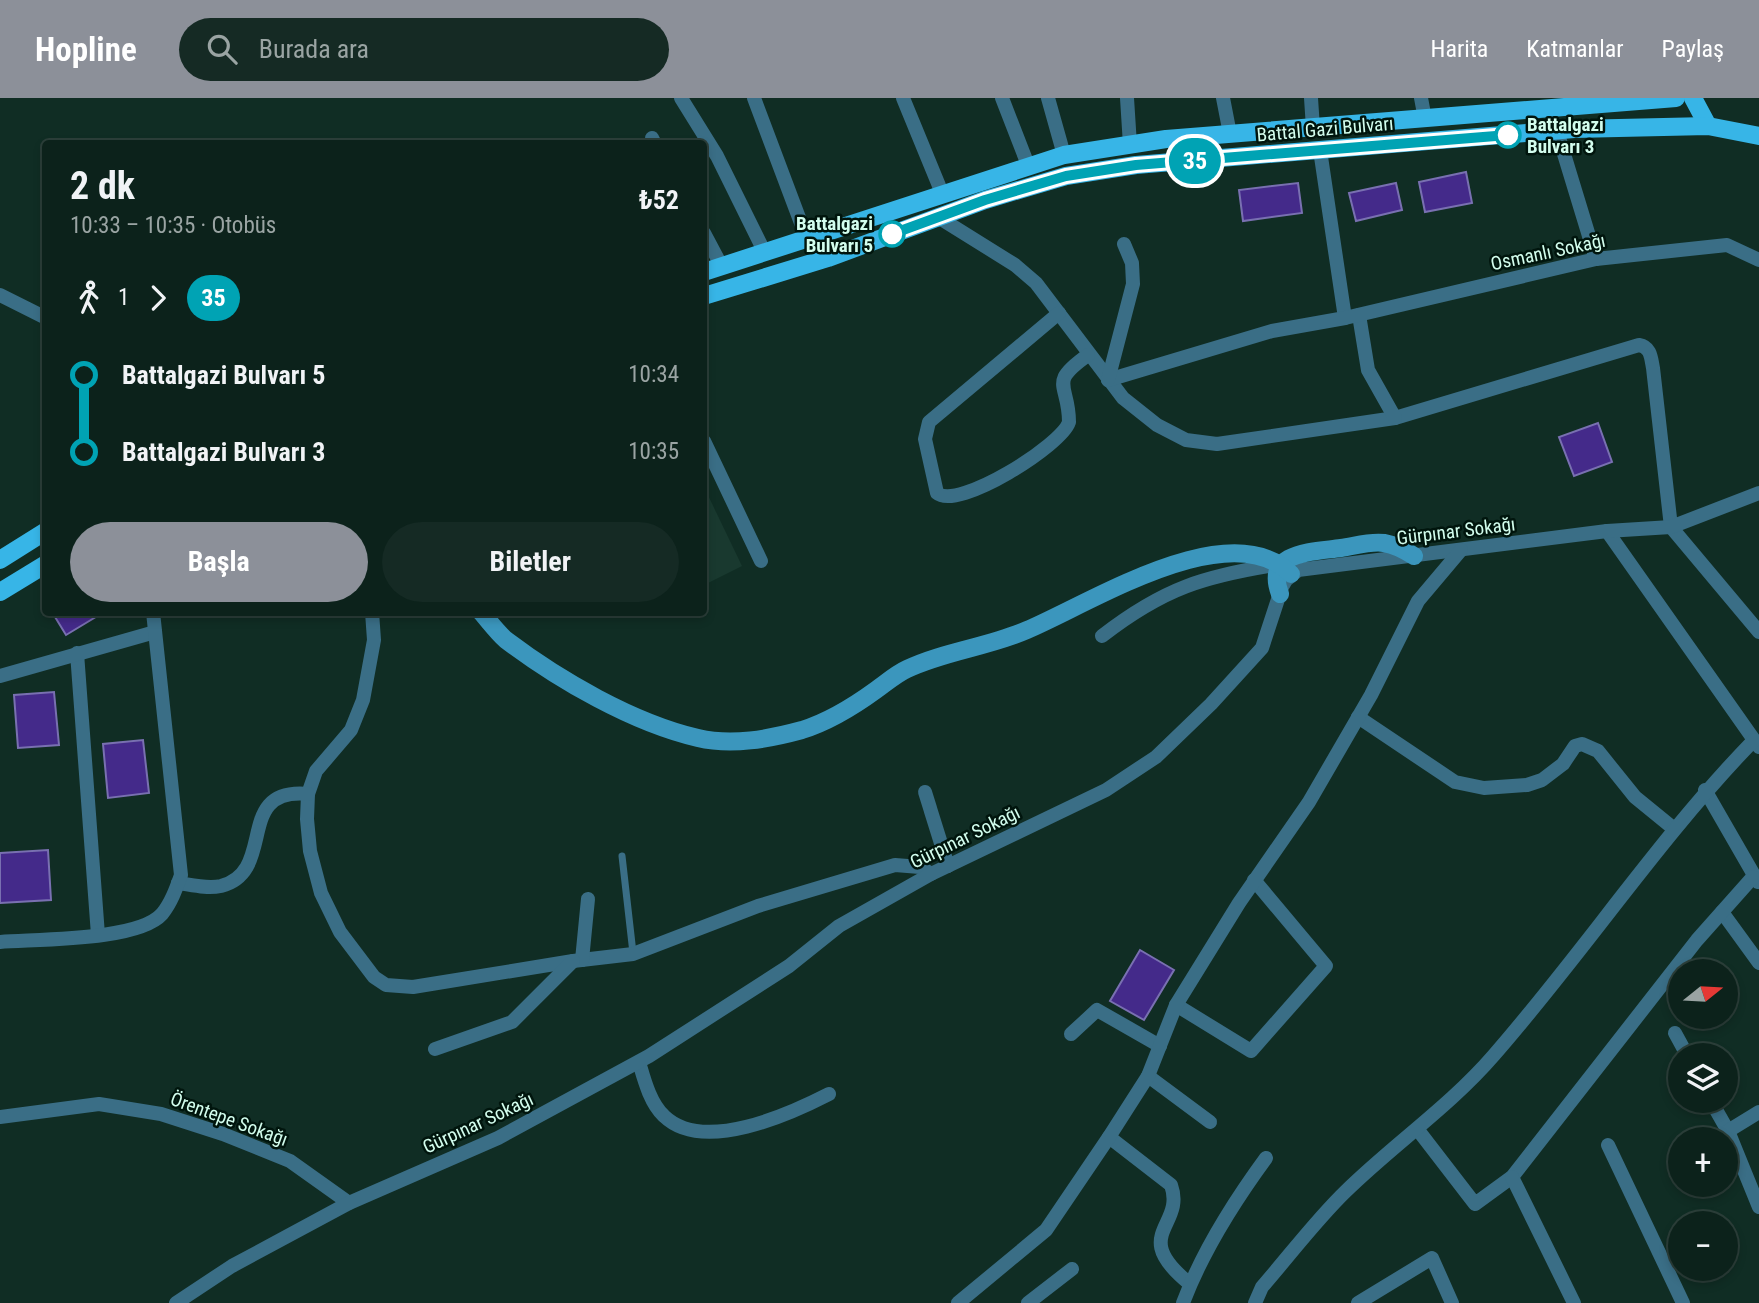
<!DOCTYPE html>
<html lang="tr">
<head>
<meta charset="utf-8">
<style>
  body { margin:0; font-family:"Roboto Condensed",sans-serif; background:#152a24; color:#f1f3f6; height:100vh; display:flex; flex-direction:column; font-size:26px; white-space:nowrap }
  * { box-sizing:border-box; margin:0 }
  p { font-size:23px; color:#9aa4a3 }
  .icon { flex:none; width:38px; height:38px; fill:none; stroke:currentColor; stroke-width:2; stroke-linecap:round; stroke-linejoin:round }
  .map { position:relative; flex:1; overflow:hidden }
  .sheet { position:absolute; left:42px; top:42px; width:665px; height:476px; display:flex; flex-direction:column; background:#0c221b; border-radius:7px; box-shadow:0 4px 10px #0003,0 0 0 2px #2c3f3a }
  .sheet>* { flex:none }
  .badge { padding:0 14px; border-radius:23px; font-size:24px; line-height:46px }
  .needle { width:46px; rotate:72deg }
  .fabs { position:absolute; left:1668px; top:861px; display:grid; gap:14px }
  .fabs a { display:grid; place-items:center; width:70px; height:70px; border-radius:50%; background:#0c221b; box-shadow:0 4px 10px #0003,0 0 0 2px #2c3f3a; font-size:35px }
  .map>.badge { position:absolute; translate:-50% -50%; box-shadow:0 0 0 4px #fff }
  .legs { display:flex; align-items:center; gap:10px; height:77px; padding:0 28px; font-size:23px }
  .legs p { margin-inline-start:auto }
  .summary { display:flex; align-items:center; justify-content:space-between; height:119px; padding:0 28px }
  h1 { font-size:38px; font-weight:700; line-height:52px }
  .button { display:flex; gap:14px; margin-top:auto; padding:14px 28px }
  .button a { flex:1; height:80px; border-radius:42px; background:#8c9099; color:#fff; font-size:28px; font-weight:700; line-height:80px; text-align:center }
  .button a+a { background:#152a24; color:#f1f3f6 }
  ul { padding:0 28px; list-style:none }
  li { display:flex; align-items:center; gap:24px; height:77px; font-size:26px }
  li i { display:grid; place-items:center; width:10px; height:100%; margin:0 9px; background:currentColor }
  li i::after { content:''; width:18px; height:18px; margin:-9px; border:5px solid; border-radius:50%; background:#0c221b }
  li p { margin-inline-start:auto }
  li:first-child i { background:linear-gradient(#0000 50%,currentColor 0) }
  li:last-child i { background:linear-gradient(currentColor 50%,#0000 0) }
  header { display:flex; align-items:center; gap:42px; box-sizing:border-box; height:98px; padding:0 35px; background:#8c9099; color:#fff }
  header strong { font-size:33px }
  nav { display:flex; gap:38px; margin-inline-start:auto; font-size:24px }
  .search { width:490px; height:63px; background:#152a24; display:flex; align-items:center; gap:18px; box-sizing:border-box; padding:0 24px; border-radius:38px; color:#9aa4a3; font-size:26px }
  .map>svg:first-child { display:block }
</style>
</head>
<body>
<header>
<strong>Hopline</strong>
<div class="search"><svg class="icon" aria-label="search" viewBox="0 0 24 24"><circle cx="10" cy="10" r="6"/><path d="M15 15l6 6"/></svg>Burada ara</div>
<nav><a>Harita</a><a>Katmanlar</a><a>Paylaş</a></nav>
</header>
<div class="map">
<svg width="1759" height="1205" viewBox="0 0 1759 1205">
  <rect width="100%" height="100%" fill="#102d24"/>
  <polygon fill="#19392f" points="704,389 742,468 704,487"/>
  <g fill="#442a8a" stroke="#7970b1" stroke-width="2">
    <polygon points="1466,74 1472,105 1425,114 1419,84"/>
    <polygon points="1298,85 1302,115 1243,123 1239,92"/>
    <polygon points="1396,85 1402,112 1356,123 1349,95"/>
    <polygon points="1598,325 1612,364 1574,378 1559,339"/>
    <polygon points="52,514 104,514 66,537"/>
    <polygon points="54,594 59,647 18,650 14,597"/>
    <polygon points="143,642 149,695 108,700 103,646"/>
    <polygon points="48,752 51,802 0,805 0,755"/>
    <polygon points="1140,852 1174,872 1144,922 1110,903"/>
  </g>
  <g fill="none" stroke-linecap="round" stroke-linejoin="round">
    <polyline stroke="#3a6e86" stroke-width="7" points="622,758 633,855"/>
    <g stroke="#3a6e86" stroke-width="14">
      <polyline points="681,0 717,58 765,155"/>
      <polyline points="754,0 807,141"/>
      <polyline points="903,0 942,95"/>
      <polyline points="1002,0 1028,67"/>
      <polyline points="1048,0 1064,57"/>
      <polyline points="1127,0 1130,47"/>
      <polyline points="1223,0 1230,36"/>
      <polyline points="1311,0 1313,30"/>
      <polyline points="1421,0 1425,21"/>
      <polyline points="1557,33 1596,161"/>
      <polyline points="652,40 655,46"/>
      <polyline points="1320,52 1345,220"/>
      <path d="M938,119L1015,167L1036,185L1123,300L1157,327L1186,342L1217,346L1395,320L1639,247C1651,249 1651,260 1653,270L1671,429L1759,534"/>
      <polyline points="704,135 722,169"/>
      <polyline points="0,197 46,220"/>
      <path d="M1059,215L929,324L925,341L937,395C958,413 1062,347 1069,324C1069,285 1047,286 1088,257"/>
      <polyline points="1359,217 1368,272 1395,320"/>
      <polyline points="1108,282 1272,233 1345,220 1596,161 1727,147 1759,162"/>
      <polyline points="1108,282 1133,186 1132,165 1124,146"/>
      <polyline points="704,343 761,463"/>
      <polyline points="1607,433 1759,649"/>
      <polyline points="372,514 374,542 363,602 351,632 316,673 308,696 307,721 310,753 321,795 340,834 374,879 386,887 413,889 573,863 633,856 758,808 895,767 920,769 931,776"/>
      <path d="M1102,538C1164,490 1204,478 1281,466"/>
      <polyline points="77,555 98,837"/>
      <polyline points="0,578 155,534"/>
      <polyline points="1358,619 1455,684 1484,690 1527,687 1542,682 1563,666 1575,648 1582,646 1598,653 1635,699 1673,730"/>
      <polyline points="1705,692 1758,784"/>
      <polyline points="925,694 948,768"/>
      <path d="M178,785C192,787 207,791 221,788C278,773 233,689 308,696"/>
      <polyline points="1722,814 1759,865"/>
      <path d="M0,844C37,841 138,843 162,816C171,805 176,791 181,777L153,514"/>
      <polyline points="582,862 588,801"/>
      <polyline points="1176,907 1251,953 1326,868 1254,782"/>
      <polyline points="1675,935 1687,957"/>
      <polyline points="1071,936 1097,912 1160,948"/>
      <polyline points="435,951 512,924 573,863"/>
      <path d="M639,964C644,981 650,1005 664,1018C703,1056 790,1016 829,996"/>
      <polyline points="1148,978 1210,1024"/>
      <polyline points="1711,1003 1728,1033 1759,1109"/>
      <polyline points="0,1019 99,1006 161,1016 223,1036 290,1063 349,1105"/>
      <polyline points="1418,1032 1475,1106 1512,1079 1697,842 1753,779"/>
      <polyline points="1728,1033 1759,1014"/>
      <path d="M1109,1039L1171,1087C1186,1129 1128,1136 1190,1186"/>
      <polyline points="1608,1047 1683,1205"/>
      <polyline points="1512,1079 1574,1205"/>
      <polyline points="176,1205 232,1168 349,1105 498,1040 649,958 789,868 839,828 931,776 1106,692 1156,659 1211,606 1262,550 1282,489 1286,482 1298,472 1607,433 1671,429 1759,395"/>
      <polyline points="958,1205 1046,1132 1109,1039 1148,978 1176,907 1239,805 1309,704 1371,597 1418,503 1461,452"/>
      <polyline points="1028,1205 1072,1171"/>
      <path d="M1183,1205C1203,1152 1233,1105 1266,1060"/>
      <path d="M1255,1205L1262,1189C1290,1157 1316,1122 1346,1093C1394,1046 1450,1008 1494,957C1584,854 1659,740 1754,642"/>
      <polyline points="1358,1205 1432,1160 1452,1205"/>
    </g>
    <g stroke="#3b96bd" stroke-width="18">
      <path d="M1280,496C1264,453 1312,454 1341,450C1355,448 1370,443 1384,445C1396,447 1405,452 1414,458"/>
      <path d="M481,514C489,523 497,534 506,542C559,582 633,625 698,640C732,648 769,641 802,632C828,624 854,608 876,592C886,585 896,576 907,571C945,553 988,549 1027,532C1091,505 1230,415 1291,476"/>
    </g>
    <g stroke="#37b5e7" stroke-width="18">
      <polyline points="1693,0 1708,28"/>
      <polyline points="704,174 1064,57 1166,41 1676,0"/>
      <polyline points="704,198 828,160 985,102 1066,78 1136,67 1574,31 1708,28 1759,38"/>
      <polyline points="0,462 46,433"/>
      <polyline points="0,494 46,466"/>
    </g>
  </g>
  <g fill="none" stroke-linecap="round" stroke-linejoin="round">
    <g stroke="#fff" stroke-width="16">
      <polyline id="line-1" points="892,136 985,102 1066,78 1136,67 1508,37"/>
    </g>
    <use href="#line-1" stroke="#00a3b4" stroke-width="10"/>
  </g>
  <g fill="#fff" stroke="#00a3b4" stroke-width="3.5">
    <circle cx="1508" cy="37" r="12"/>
    <circle cx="892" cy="136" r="12"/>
  </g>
  <g text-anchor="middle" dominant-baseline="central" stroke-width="5" stroke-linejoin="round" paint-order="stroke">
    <g font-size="19" font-weight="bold" fill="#d3feee" stroke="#00150d" text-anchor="start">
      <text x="1527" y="26">Battalgazi<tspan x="1527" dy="22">Bulvarı 3</tspan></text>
      <text x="873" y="125" text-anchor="end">Battalgazi<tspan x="873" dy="22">Bulvarı 5</tspan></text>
    </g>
    <g font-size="19" fill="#d3feee" stroke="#00150d">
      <text transform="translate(1325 31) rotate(-5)">Battal Gazi Bulvarı</text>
      <text transform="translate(1548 154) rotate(-12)">Osmanlı Sokağı</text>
      <text transform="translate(1456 433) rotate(-7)">Gürpınar Sokağı</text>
      <text transform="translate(965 739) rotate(-26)">Gürpınar Sokağı</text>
      <text transform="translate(229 1021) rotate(20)">Örentepe Sokağı</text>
      <text transform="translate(478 1025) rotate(-25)">Gürpınar Sokağı</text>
    </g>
  </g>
</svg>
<div class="fabs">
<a><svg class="needle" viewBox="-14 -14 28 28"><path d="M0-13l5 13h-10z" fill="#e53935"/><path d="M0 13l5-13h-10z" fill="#9aa4a3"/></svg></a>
<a><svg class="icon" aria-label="layers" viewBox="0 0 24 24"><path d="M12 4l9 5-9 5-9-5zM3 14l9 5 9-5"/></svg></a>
<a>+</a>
<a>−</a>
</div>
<b class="badge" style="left:1195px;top:63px;background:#00a3b4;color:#fff">35</b>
<section class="sheet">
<div class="summary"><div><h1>2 dk</h1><p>10:33 – 10:35 · Otobüs</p></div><b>₺52</b></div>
<div class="legs"><svg class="icon" aria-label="walk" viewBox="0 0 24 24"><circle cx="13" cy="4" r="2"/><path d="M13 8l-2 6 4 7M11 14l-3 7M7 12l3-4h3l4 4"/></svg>1<svg class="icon" aria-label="forward" viewBox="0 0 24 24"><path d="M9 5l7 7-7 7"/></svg><b class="badge" style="background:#00a3b4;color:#fff">35</b></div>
<ul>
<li><i style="color:#00a3b4"></i><b>Battalgazi Bulvarı 5</b><p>10:34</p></li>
<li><i style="color:#00a3b4"></i><b>Battalgazi Bulvarı 3</b><p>10:35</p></li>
</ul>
<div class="button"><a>Başla</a><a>Biletler</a></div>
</section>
</div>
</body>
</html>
